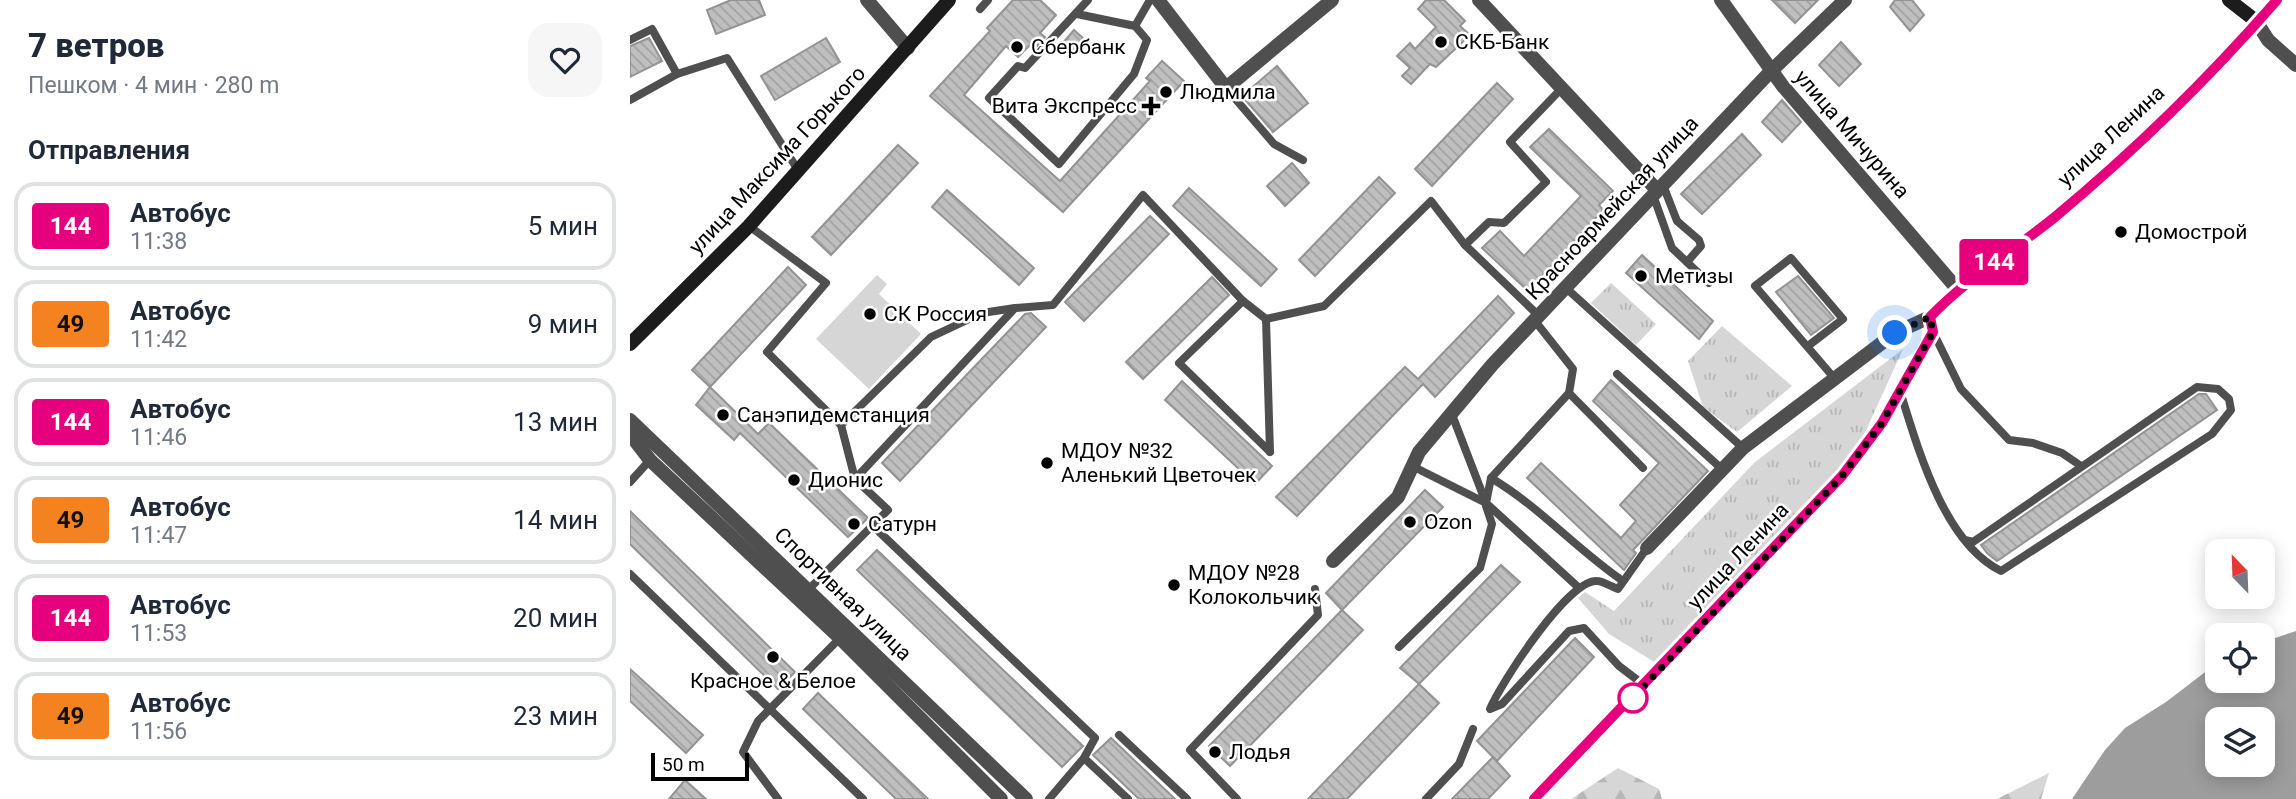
<!DOCTYPE html>
<html lang="ru">
<head>
<meta charset="utf-8">
<style>
  body { margin:0; font-family:Roboto,sans-serif; background:#f6f6f7; color:#1f2937; height:100vh; display:flex; flex-direction:column; font-size:26px; white-space:nowrap }
  * { box-sizing:border-box; margin:0 }
  p { font-size:23px; color:#747a83 }
  .icon { flex:none; width:38px; height:38px; fill:none; stroke:currentColor; stroke-width:2; stroke-linecap:round; stroke-linejoin:round }
  .map { position:relative; flex:1; overflow:hidden }
  .panel { display:flex; flex-direction:column; background:#fff; width:630px }
  .panel>* { flex:none }
  .badge { padding:0 14px; border-radius:5px; font-size:24px; line-height:46px }
  .needle { width:46px; rotate:337deg }
  .tools { position:absolute; left:1575px; top:539px; display:grid; gap:14px }
  .tools a { display:grid; place-items:center; width:70px; height:70px; border-radius:14px; background:#fff; box-shadow:0 4px 18px #0003; font-size:35px }
  .scale { position:absolute; left:21px; bottom:18px; width:98px; box-sizing:border-box; padding-left:7px; border:4px solid #000; border-top:0; font-size:19px; line-height:24px; white-space:nowrap; color:#000; -webkit-text-stroke:5px #fff; paint-order:stroke }
  .you { position:absolute; width:35px; height:35px; margin:-18px; border:5px solid #fff; border-radius:50%; background:#1a73e8; box-shadow:0 0 0 10px #1a73e833 }
  .map>.badge { position:absolute; translate:-50% -50%; box-shadow:0 0 0 4px #fff }
  h2 { padding:0 28px; font-size:26px; line-height:63px }
  .round { display:grid; place-items:center; flex:none; width:74px; height:74px; border-radius:21px; background:#f6f6f7 }
  .head { display:flex; align-items:center; justify-content:space-between; height:119px; padding:0 28px }
  h1 { font-size:33px; font-weight:800; line-height:52px }
  ul { padding:0; list-style:none }
  li { display:flex; align-items:center; gap:21px; height:88px; margin:0 14px 10px; padding:0 14px; border:4px solid #e0e1e3; border-radius:21px }
  li div { flex:1 }
  li b { display:block; font-size:26px }
  li em { font-style:normal }
  li .badge { min-width:77px; font-weight:700; text-align:center }
  main { display:flex; flex:1; min-height:0 }
  .map>svg:first-child { display:block }
</style>
</head>
<body>
<main>
<section class="panel">
<div class="head"><div><h1>7 ветров</h1><p>Пешком · 4 мин · 280 m</p></div><a class="round"><svg class="icon" aria-label="heart" viewBox="0 0 24 24"><path d="M12 20l-8-8c-3-5 5-10 8-4 3-6 11-1 8 4z"/></svg></a></div>
<h2>Отправления</h2>
<ul>
<li><span class="badge" style="background:#e6007e;color:#fff">144</span><div><b>Автобус</b><p>11:38</p></div><em>5 мин</em></li>
<li><span class="badge" style="background:#f58220;color:#111">49</span><div><b>Автобус</b><p>11:42</p></div><em>9 мин</em></li>
<li><span class="badge" style="background:#e6007e;color:#fff">144</span><div><b>Автобус</b><p>11:46</p></div><em>13 мин</em></li>
<li><span class="badge" style="background:#f58220;color:#111">49</span><div><b>Автобус</b><p>11:47</p></div><em>14 мин</em></li>
<li><span class="badge" style="background:#e6007e;color:#fff">144</span><div><b>Автобус</b><p>11:53</p></div><em>20 мин</em></li>
<li><span class="badge" style="background:#f58220;color:#111">49</span><div><b>Автобус</b><p>11:56</p></div><em>23 мин</em></li>
</ul>
</section>
<div class="map">
<svg width="1666" height="799" viewBox="0 0 1666 799">
  <defs>
    <pattern id="grass-tufts" width="24" height="20" patternUnits="userSpaceOnUse" patternTransform="scale(1.75)"><rect width="24" height="20" fill="#d6d6d6"/><path d="M3 7l-1-3M5 7V3M7 7l1-3M15 17l-1-3M17 17v-4M19 17l1-3" fill="none" stroke="#b6b6b6"/></pattern>
    <pattern id="forest-firs" width="22" height="20" patternUnits="userSpaceOnUse" patternTransform="scale(1.75)"><rect width="22" height="20" fill="#d6d6d6"/><path d="M5 1l3.5 6h-7zM16 11l3.5 6h-7z" fill="#b6b6b6"/></pattern>
    <pattern id="building-back-hatch" width="6" height="6" patternUnits="userSpaceOnUse" patternTransform="scale(1.75)"><rect width="6" height="6" fill="#bfbfbf"/><path d="M-1 5l2 2M0 0l6 6M5-1l2 2" fill="none" stroke="#a2a2a2"/></pattern>
  </defs>
  <rect width="100%" height="100%" fill="#fff"/>
  <g fill="url(#grass-tufts)">
    <polygon points="981,283 1026,324 1006,345 961,303"/>
    <polygon points="1092,326 1162,386 1107,432 1073,407 1058,361"/>
    <polygon points="1273,349 1233,437 1214,465 1026,663 979,634 948,598 955,592 984,611 1125,462"/>
  </g>
  <g fill="url(#forest-firs)">
    <polygon points="988,768 1029,789 1032,799 941,799"/>
    <polygon points="1419,773 1411,799 1367,799"/>
  </g>
  <polygon fill="#d6d6d6" points="247,275 257,284 249,294 291,334 239,389 186,339"/>
  <path fill="#9d9d9d" fill-rule="evenodd" d="M1666,631V799H1442L1475,750L1495,728L1536,702L1587,663V681H1633V642ZM1587,719H1633V765H1587Z"/>
  <g fill="url(#building-back-hatch)" stroke="#939393" stroke-width="2">
    <polygon points="101,0 129,0 135,15 86,34 77,10"/>
    <polygon points="383,0 410,0 426,15 410,33 415,37 404,49 400,45 388,57 376,46 334,95 430,181 520,81 516,78 532,61 554,81 433,212 300,96 360,31 357,28"/>
    <polygon points="796,0 814,0 835,21 830,26 840,35 806,67 800,64 781,84 772,76 780,68 767,56 780,43 785,49 806,27 788,9"/>
    <polygon points="1142,0 1188,0 1165,23"/>
    <polygon points="1265,0 1282,0 1294,15 1280,31 1260,7"/>
    <polygon points="444,30 453,38 440,53 431,45"/>
    <polygon points="19,38 32,61 0,77 0,46"/>
    <polygon points="196,38 210,62 145,100 131,76"/>
    <polygon points="1211,42 1231,64 1209,86 1189,65"/>
    <polygon points="647,66 678,103 643,132 612,96"/>
    <polygon points="867,83 883,99 802,186 785,169"/>
    <polygon points="1152,100 1171,122 1152,142 1132,122"/>
    <polygon points="919,129 983,191 969,205 973,210 898,291 852,248 870,231 894,256 951,196 900,147"/>
    <polygon points="1112,134 1131,155 1072,214 1051,194"/>
    <polygon points="268,145 288,163 201,255 182,237"/>
    <polygon points="662,163 679,183 655,206 637,186"/>
    <polygon points="749,177 765,193 685,276 669,260"/>
    <polygon points="559,188 647,269 631,286 543,206"/>
    <polygon points="317,190 404,268 389,285 302,207"/>
    <polygon points="520,216 539,234 454,321 435,302"/>
    <polygon points="1012,255 1083,321 1069,339 996,273"/>
    <polygon points="158,267 176,285 80,387 62,370"/>
    <polygon points="1168,276 1204,318 1181,335 1146,292"/>
    <polygon points="582,277 599,295 513,379 496,362"/>
    <polygon points="868,296 884,313 805,397 793,384 667,516 646,497 775,367 788,379"/>
    <polygon points="401,313 416,327 270,481 252,463 395,314"/>
    <polygon points="981,380 1078,471 1003,550 1006,553 994,570 897,478 911,463 991,538 1006,521 990,505 1029,463 963,401"/>
    <polygon points="552,381 642,466 625,484 535,400"/>
    <polygon points="80,387 128,434 139,423 238,518 218,537 110,433 104,440 66,405"/>
    <polygon points="1569,394 1576,394 1587,410 1367,561 1357,553 1351,545"/>
    <polygon points="795,490 813,507 712,610 696,593"/>
    <polygon points="0,511 165,672 148,689 0,544"/>
    <polygon points="247,550 453,746 432,767 227,570"/>
    <polygon points="871,565 890,582 789,684 770,668"/>
    <polygon points="712,610 733,630 600,766 579,746"/>
    <polygon points="945,638 964,657 867,761 847,741"/>
    <polygon points="0,669 73,735 56,753 0,701"/>
    <polygon points="789,684 809,703 717,799 678,799"/>
    <polygon points="188,693 298,799 266,799 173,709"/>
    <polygon points="481,738 545,799 509,799 463,755"/>
    <polygon points="863,757 880,776 858,799 822,799"/>
    <polygon points="55,780 76,799 39,799"/>
  </g>
  <g fill="none" stroke-linecap="round" stroke-linejoin="round">
    <g stroke="#4f4f4f" stroke-width="8">
      <polyline points="458,0 395,68 388,66 359,98 429,164 504,74 517,40 505,26"/>
      <polyline points="350,9 358,0"/>
      <polyline points="447,14 505,26 520,0"/>
      <polyline points="0,40 22,29 47,74"/>
      <polyline points="596,88 644,144 673,160"/>
      <polyline points="0,100 47,74 97,58 168,170"/>
      <polyline points="1033,185 1047,221 1069,240 1071,246 1057,262"/>
      <polyline points="1023,195 1042,248 1079,283"/>
      <polyline points="119,226 196,283 137,352 211,425 225,479"/>
      <polyline points="835,245 859,222 874,223 916,182 880,142 932,88"/>
      <polyline points="936,288 1113,448"/>
      <polyline points="613,301 549,363 640,452"/>
      <polyline points="636,319 640,452"/>
      <polyline points="905,321 943,369 939,393 861,478 856,503 948,587"/>
      <polyline points="1303,332 1331,389 1379,440 1403,443 1432,453 1451,466"/>
      <polyline points="1178,346 1213,319 1161,258 1125,286 1205,379"/>
      <polyline points="987,374 1093,470"/>
      <path d="M1270,391C1288,449 1314,543 1371,571L1582,434L1601,410L1599,399L1588,389L1567,387L1369,524L1343,542L1335,540"/>
      <polyline points="939,393 1013,468"/>
      <polyline points="211,425 301,337 352,313 385,308"/>
      <polyline points="782,466 856,503 821,412"/>
      <path d="M861,478C910,507 946,549 993,581"/>
      <polyline points="0,482 20,460"/>
      <polyline points="242,525 465,738 454,758 419,799"/>
      <polyline points="0,574 233,799"/>
      <polyline points="179,589 258,510 225,479 385,308 423,305 513,195 613,301 636,319 694,306 801,201 835,245 909,316"/>
      <polyline points="769,647 850,568 862,524 856,506"/>
      <path d="M1014,685L989,666L954,628L939,631L872,704L860,709C871,683 938,579 967,581C973,581 982,587 988,589L1017,548"/>
      <polyline points="489,735 557,799"/>
      <polyline points="454,758 498,799"/>
      <polyline points="148,799 113,752 128,721 210,638"/>
      <polyline points="607,799 560,750 688,615 685,589"/>
      <polyline points="796,799 829,764 843,729"/>
    </g>
    <g stroke="#4f4f4f" stroke-width="14">
      <polyline points="237,0 278,48"/>
      <polyline points="528,0 596,88 702,0"/>
      <polyline points="849,0 1027,190"/>
      <polyline points="1091,0 1152,85 1329,291"/>
      <polyline points="1626,21 1638,40 1666,65"/>
      <polyline points="0,420 396,799"/>
      <polyline points="0,434 20,460 210,638 371,799"/>
      <polyline points="1017,548 1113,448 1265,333 1300,317"/>
      <polyline points="703,561 768,497 789,452 862,365 1141,71 1215,0"/>
    </g>
    <g stroke="#1c1c1c" stroke-width="14">
      <polyline points="1599,0 1626,21"/>
      <polyline points="0,344 119,226 319,0"/>
      <path d="M904,799L1212,476L1252,423L1303,332L1300,317C1337,278 1384,251 1425,217C1504,152 1579,77 1647,0"/>
    </g>
  </g>
  <g fill="none" stroke-linecap="round" stroke-linejoin="round">
    <g stroke="#fff" stroke-width="16">
      <path id="line" d="M904,799L1212,476L1252,423L1303,332L1300,317C1337,278 1383,251 1425,217C1503,152 1580,77 1647,0"/>
    </g>
    <use href="#line" stroke="#e6007e" stroke-width="10"/>
    <polyline stroke="#000" stroke-width="7" stroke-dasharray="0 12.6" points="1003,698 1000,701 1212,476 1252,423 1303,332 1300,317 1265,333"/>
  </g>
  <g fill="#000" stroke="#fff" stroke-width="2.5">
    <circle cx="811" cy="42" r="7"/>
    <circle cx="387" cy="47" r="7"/>
    <circle cx="536" cy="92" r="7"/>
    <path d="M517.5 95.5h7v7h7v7h-7v7h-7v-7h-7v-7h7z"/>
    <circle cx="1491" cy="232" r="7"/>
    <circle cx="1011" cy="276" r="7"/>
    <circle cx="240" cy="314" r="7"/>
    <circle cx="93" cy="415" r="7"/>
    <circle cx="417" cy="463" r="7"/>
    <circle cx="164" cy="480" r="7"/>
    <circle cx="780" cy="522" r="7"/>
    <circle cx="224" cy="524" r="7"/>
    <circle cx="544" cy="585" r="7"/>
    <circle cx="143" cy="657" r="7"/>
    <circle cx="585" cy="752" r="7"/>
  </g>
  <circle fill="#fff" stroke="#e6007e" stroke-width="3.5" cx="1003" cy="698" r="14"/>
  <g text-anchor="middle" dominant-baseline="central" stroke-width="5" stroke-linejoin="round" paint-order="stroke">
    <g font-size="21" fill="#000" stroke="#fff" text-anchor="start">
      <text x="825" y="42">СКБ-Банк</text>
      <text x="401" y="47">Сбербанк</text>
      <text x="550" y="92">Людмила</text>
      <text x="507" y="106" text-anchor="end">Вита Экспресс</text>
      <text x="1505" y="232">Домострой</text>
      <text x="1025" y="276">Метизы</text>
      <text x="254" y="314">СК Россия</text>
      <text x="107" y="415">Санэпидемстанция</text>
      <text x="431" y="451">МДОУ №32<tspan x="431" dy="24">Аленький Цветочек</tspan></text>
      <text x="178" y="480">Дионис</text>
      <text x="794" y="522">Ozon</text>
      <text x="238" y="524">Сатурн</text>
      <text x="558" y="573">МДОУ №28<tspan x="558" dy="24">Колокольчик</tspan></text>
      <text x="143" y="681" text-anchor="middle">Красное &amp; Белое</text>
      <text x="599" y="752">Лодья</text>
    </g>
    <g font-size="21" fill="#000" stroke="#fff">
      <text transform="translate(1222 134) rotate(49)">улица Мичурина</text>
      <text transform="translate(1481 136) rotate(-43)">улица Ленина</text>
      <text transform="translate(147 160) rotate(-47)">улица Максима Горького</text>
      <text transform="translate(982 208) rotate(-47)">Красноармейская улица</text>
      <text transform="translate(1108 556) rotate(-47)">улица Ленина</text>
      <text transform="translate(213 594) rotate(44)">Спортивная улица</text>
    </g>
  </g>
</svg>
<div class="tools">
<a><svg class="needle" viewBox="-14 -14 28 28"><path d="M0-13l5 13h-10z" fill="#e53935"/><path d="M0 13l5-13h-10z" fill="#747a83"/></svg></a>
<a><svg class="icon" aria-label="locate" viewBox="0 0 24 24"><circle cx="12" cy="12" r="6"/><path d="M12 2v4M12 18v4M2 12h4M18 12h4"/></svg></a>
<a><svg class="icon" aria-label="layers" viewBox="0 0 24 24"><path d="M12 4l9 5-9 5-9-5zM3 14l9 5 9-5"/></svg></a>
</div>
<div class="scale">50 m</div>
<div class="you" style="left:1265px;top:333px"></div>
<b class="badge" style="left:1364px;top:262px;background:#e6007e;color:#fff">144</b>
</div>
</main>
</body>
</html>
